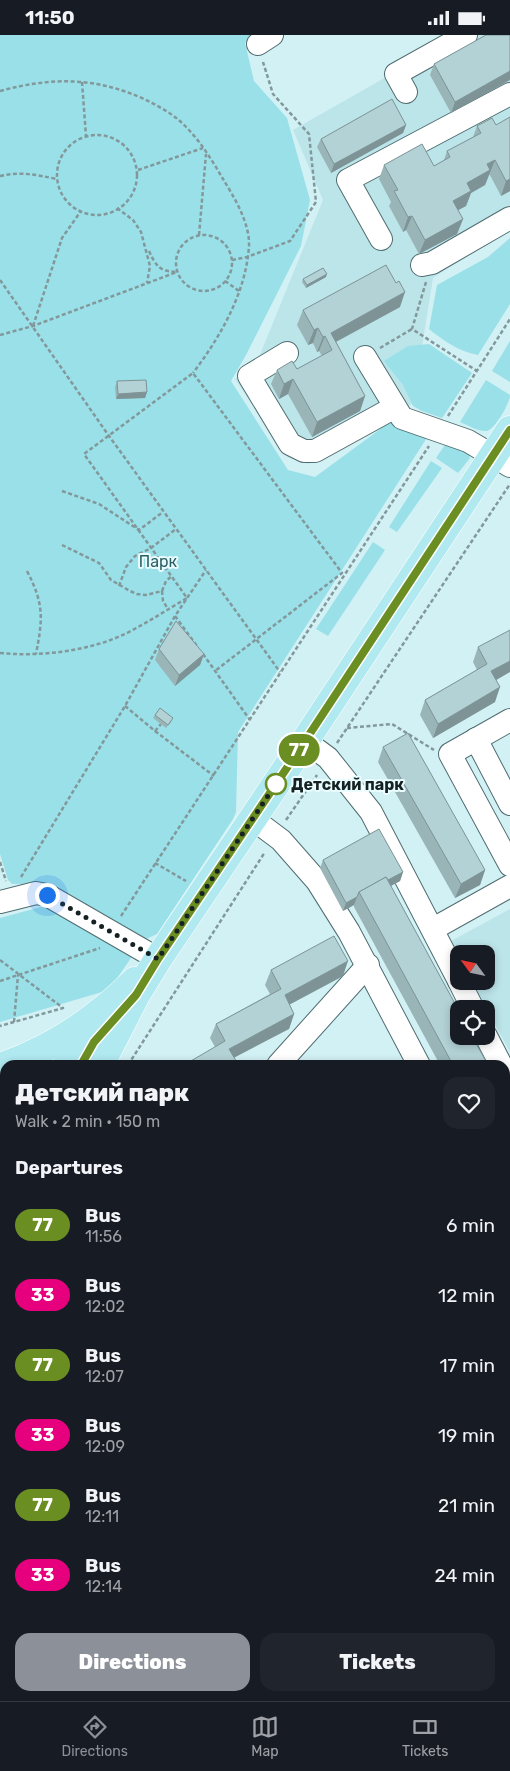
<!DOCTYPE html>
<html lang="en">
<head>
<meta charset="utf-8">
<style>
  body { margin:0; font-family:Rubik,sans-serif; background:#20242c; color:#f1f3f6; height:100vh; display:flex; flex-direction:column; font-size:19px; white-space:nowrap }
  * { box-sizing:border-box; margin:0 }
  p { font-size:16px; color:#9ea1a6 }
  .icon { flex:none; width:28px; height:28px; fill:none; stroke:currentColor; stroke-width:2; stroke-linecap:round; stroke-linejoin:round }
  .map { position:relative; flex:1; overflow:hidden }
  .sheet { position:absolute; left:0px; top:1025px; width:510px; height:641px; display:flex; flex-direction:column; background:#171b24; border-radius:15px 15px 0 0; box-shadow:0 2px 8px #0003 }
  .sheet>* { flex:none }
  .badge { padding:0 10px; border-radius:16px; font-size:18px; line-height:32px }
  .needle { width:32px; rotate:303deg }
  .buttons { position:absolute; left:450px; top:910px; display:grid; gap:10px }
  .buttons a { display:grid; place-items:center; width:45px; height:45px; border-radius:10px; background:#171b24; box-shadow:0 2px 8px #0003; font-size:25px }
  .you { position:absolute; width:25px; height:25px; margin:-12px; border:4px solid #fff; border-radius:50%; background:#1a73e8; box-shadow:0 0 0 8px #1a73e833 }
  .map>.badge { position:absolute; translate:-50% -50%; box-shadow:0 0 0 2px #fff }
  h2 { padding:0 15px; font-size:19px; line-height:45px }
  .round { display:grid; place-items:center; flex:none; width:52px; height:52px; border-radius:15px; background:#20242c }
  .head { display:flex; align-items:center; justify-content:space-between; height:85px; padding:0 15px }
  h1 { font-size:24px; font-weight:800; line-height:38px }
  .action { display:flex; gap:10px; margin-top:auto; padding:10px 15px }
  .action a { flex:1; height:58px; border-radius:15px; background:#8c9099; color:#fff; font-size:20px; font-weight:800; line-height:58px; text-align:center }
  .action a+a { background:#20242c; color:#f1f3f6 }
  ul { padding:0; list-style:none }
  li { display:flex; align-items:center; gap:15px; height:70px; padding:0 15px }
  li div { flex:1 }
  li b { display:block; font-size:19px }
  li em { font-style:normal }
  li .badge { min-width:55px; font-weight:700; text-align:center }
  .status { display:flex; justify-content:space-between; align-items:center; height:35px; padding:0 25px; background:#171b24; direction:ltr }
  .status svg { height:14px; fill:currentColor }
  .menu { display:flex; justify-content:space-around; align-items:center; height:70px; border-top:1px solid #363941; background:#171b24; font-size:14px; color:#9ea1a6 }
  .menu a { display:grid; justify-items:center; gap:2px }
  .menu .current { color:#8c9099 }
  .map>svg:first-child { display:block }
</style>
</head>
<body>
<div class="status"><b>11:50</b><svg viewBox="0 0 49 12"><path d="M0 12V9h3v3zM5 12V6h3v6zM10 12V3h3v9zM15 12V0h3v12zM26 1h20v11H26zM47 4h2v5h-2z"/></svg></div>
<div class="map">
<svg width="510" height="1666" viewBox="0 0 510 1666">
  <rect width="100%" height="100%" fill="#d2f1f5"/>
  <g fill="#bce5ea">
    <polygon points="460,0 510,0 510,194 433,243 413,368 309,429 287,422 235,344 259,322 323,165 293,95"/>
    <polygon points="510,874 510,1017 472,946 486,946 486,919 459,919 459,921 451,906"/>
  </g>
  <g fill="#9ae0e8">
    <polygon points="0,0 253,0 245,8 254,46 287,83 310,165 301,211 246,320 231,346 288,435 315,442 394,384 430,398 238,697 236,777 233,784 157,899 144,905 44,849 12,849 8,845 0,819"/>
    <path d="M510,203V269L478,320C458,316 444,306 429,294L437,250L488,222Z"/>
    <polygon points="510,306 510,347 492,336"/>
    <polygon points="429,309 472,338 442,383 422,376 413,371 403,350 384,326 408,311"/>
    <path d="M486,345L510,360C510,368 495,394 487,396C479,397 467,390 460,387Z"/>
    <polygon points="447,407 468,418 470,423 458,438 436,423"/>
    <polygon points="431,426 442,433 397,497 389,492"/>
    <polygon points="373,507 385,515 328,601 316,594"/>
    <polygon points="48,870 133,920 109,955 0,987 0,883"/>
    <polygon points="5,1090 5,1566 0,1568 0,1092"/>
    <polygon points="161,1661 201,1661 203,1666 147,1666"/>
  </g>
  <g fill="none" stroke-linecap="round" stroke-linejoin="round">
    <g stroke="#506d70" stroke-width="24">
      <g id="minor">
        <polyline points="258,9 272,0"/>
        <polyline points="406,57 396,39 466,0"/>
        <polyline points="381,204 348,145 510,59"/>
        <polyline points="422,230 432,228 510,183"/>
        <polyline points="287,318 249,341 290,409 304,416 315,416 395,372"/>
        <polyline points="365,322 402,383 468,406 510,431"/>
        <polyline points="510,685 450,719 510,830"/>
        <polyline points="476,704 510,769"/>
        <polyline points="305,706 328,723 371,777 459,946"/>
        <polyline points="253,784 281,805 317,846 349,897 419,1030"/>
        <polyline points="0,867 36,858 47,860 158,924"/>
        <polyline points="433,894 510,851"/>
        <polyline points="459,946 473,974"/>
        <polyline points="486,1001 501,1030"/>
        <polyline points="278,1030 368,930"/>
        <polyline points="505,1038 510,1048"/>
        <polyline points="505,1178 510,1188"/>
        <polyline points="505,1410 510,1407"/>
        <polyline points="505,1545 510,1543"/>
        <polyline points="505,1656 510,1655"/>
        <polyline points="373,1661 375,1666"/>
        <polyline points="414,1661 417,1666"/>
        <polyline points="118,1666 132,1661"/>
        <polyline points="460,1666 478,1661"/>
      </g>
    </g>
    <g stroke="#fff" stroke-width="29">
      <g id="major">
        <path d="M6,1030C56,1012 98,983 135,946"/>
        <polyline points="67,1030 94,1007"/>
        <polyline points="100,1030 136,960 158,924 305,706 510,395"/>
        <polyline points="0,1068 5,1066"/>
        <polyline points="245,1661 246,1666"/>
      </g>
    </g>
    <g stroke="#82989b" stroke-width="2.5" stroke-dasharray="4 2.5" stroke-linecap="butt">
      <polyline points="82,47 86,101"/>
      <path d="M0,56C51,42 96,42 144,64C158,71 172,78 183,89C199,104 212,125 223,144C234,162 250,188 249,211C246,257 221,301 193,338"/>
      <circle cx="97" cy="140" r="40"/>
      <polyline points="138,135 203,113"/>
      <path d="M0,141C22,136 36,140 57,144"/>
      <polyline points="117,173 133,185 141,197 150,231 147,248"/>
      <circle cx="204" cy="228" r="28"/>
      <polyline points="199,200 206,119"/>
      <path d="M149,216C156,231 159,236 176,237"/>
      <polyline points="232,225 247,222 290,206 316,167 309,99 273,59 263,27"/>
      <polyline points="0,245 109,401 280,637"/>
      <polyline points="225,246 239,256"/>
      <polyline points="426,247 412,294 477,336"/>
      <polyline points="33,291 62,203 81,176"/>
      <polyline points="0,300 33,291 177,237"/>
      <polyline points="380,313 412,294"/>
      <polyline points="448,381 510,284"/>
      <polyline points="62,456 99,469 139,495 163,477"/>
      <polyline points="62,510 99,528 111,545 130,556 137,559 146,560 162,556 163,566 168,574"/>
      <path d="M27,536C44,569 43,583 36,619"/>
      <polyline points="119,551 126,532 135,521 151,513 176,494"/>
      <polyline points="162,556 166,546 172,541"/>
      <polyline points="175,581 197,611"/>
      <path d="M0,618C41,622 90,616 127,598C148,587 167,575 187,563L84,419L193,338L342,538L215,636"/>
      <polyline points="203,619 250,685"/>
      <polyline points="125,671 155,696 161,689"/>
      <polyline points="347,693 392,689 434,715"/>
      <polyline points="155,696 214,741"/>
      <polyline points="337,708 510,449"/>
      <polyline points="286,785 317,740"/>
      <polyline points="0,827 6,846"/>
      <polyline points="155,828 186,846"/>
      <polyline points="21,842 125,671 175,581 206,535"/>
      <polyline points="121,881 429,411"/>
      <polyline points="0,925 63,973 0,991"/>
      <polyline points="0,946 100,913"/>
      <polyline points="14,987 18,940"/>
      <polyline points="128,1030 265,817"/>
      <polyline points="4,1096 5,1100"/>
      <polyline points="0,1128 5,1126"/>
      <polyline points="0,1171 5,1188"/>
      <polyline points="0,1203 5,1199"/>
      <polyline points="0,1239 5,1238"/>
      <polyline points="505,1262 510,1251"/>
      <polyline points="0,1318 5,1319"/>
      <polyline points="0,1440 5,1434"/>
      <polyline points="0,1470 5,1473"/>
      <polyline points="0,1513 5,1513"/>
      <polyline points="505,1517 510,1515"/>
      <polyline points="161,1661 162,1666"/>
      <polyline points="278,1661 280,1666"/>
      <polyline points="15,1666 30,1661"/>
    </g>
    <use href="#minor" stroke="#fff" stroke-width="22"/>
    <use href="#major" stroke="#b0e9f0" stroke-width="28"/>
  </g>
  <g fill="#9ab5b8">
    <polygon points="486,0 451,78 430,40 434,29"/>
    <polygon points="492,83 510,156 501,161 490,140 489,140 485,150 471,158 466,171 458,175 463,184 457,199 419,219 406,195 403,197 389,171 391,167 379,144 384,130 434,131 444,125 447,116 473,102 477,91"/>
    <polygon points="406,90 403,98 331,138 317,112 321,104"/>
    <polygon points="326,242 306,253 302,247 303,244"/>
    <polygon points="400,272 336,307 365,361 360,376 312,402 288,359 279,364 271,349 277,335 297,334 322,321 319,316 317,317 313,308 308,310 297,290 303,275"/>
    <polygon points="117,346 147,357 145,363 116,364 115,352"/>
    <polygon points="478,612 496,645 495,667 433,703 420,680 425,665 477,635 473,627"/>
    <polygon points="159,614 204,619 200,630 175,651 155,625"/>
    <polygon points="155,680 172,686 166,693 153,683"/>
    <polygon points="383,712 485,835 480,850 455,863 378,727"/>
    <polygon points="323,825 403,837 400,846 391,851 488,1030 440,1030 354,872 354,870 343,876 320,833"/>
    <polygon points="271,935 343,941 289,970 294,979 289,994 215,1012 210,1003 216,989 270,959 265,950"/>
    <polygon points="510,1593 510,1629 505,1620 505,1596"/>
    <polygon points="306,1661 356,1661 359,1666 308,1666"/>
  </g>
  <g fill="#7d9396">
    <polygon points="510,36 510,45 451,78 455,67"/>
    <polygon points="406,90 403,98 331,138 334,129"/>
    <polygon points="495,125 485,150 471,158 466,171 447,181 453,166 467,148 487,129"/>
    <polygon points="510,144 510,156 501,161 506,146"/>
    <polygon points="412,181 406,195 403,197 408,182"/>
    <polygon points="463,184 457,199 419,219 425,205"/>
    <polygon points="327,239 326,242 306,253 307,250"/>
    <polygon points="405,257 400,272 330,310 331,298"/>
    <polygon points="318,293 313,308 308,310 314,295"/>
    <polygon points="325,301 319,316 317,317 323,302"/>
    <polygon points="293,344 288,359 279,364 284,349"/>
    <polygon points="147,357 145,363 116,364 118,359"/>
    <polygon points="365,361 360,376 312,402 317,387"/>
    <polygon points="204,619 200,630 175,651 179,640"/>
    <polygon points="510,626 510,637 486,651 491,636"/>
    <polygon points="500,652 495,667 433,703 438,689"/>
    <polygon points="485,835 480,850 455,863 461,849"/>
    <polygon points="403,837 400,846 364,865 361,860"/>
    <polygon points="357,862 354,870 343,876 346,868"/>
    <polygon points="348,926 343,941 279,975 285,960"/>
    <polygon points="294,979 289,994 224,1028 229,1014"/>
    <polygon points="510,1091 510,1097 505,1100 505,1093"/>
    <polygon points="510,1125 510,1127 505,1130 506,1127"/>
    <polygon points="510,1225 510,1237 505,1239 505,1227"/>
    <polygon points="510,1464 510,1476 505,1478 505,1467"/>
  </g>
  <g fill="#b3d2d6" stroke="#7d9396">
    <polygon points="486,0 510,0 510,36 455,67 434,29"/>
    <polygon points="392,64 406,90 334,129 321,104"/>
    <polygon points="510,82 510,144 506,146 495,125 487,129 490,135 467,148 471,156 453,166 463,184 425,205 412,181 408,182 394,156 398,155 384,130 422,109 434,131 450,122 447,116 481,98 477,91 492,83 496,90"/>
    <polygon points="386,230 396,248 399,246 405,257 331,298 365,361 317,387 293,344 284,349 277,335 292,326 297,334 332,315 325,301 323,302 318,293 314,295 303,275"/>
    <polygon points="323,233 327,239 307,250 303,244"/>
    <polygon points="146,345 147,357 118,359 117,346"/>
    <polygon points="176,586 204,619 179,640 159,614"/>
    <polygon points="510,595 510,626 491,636 500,652 438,689 425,665 487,629 478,612"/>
    <polygon points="160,673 173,683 168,690 155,680"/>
    <polygon points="408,698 485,835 461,849 383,712"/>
    <polygon points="379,794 403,837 388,845 386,842 359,857 357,862 346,868 323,825"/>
    <polygon points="386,842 459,976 459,1001 472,1001 488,1030 453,1030 359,857"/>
    <polygon points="334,901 348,926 285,960 294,979 229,1014 238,1029 184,1030 225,1006 216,989 281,954 271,935"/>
    <polygon points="505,1044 510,1053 510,1091 505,1093"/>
    <polygon points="505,1115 510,1123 510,1125 506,1127 505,1124"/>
    <polygon points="505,1200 510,1209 510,1225 505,1227"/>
    <polygon points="510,1430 510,1464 505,1467 505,1433"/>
    <polygon points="510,1593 510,1604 507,1599 505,1601 505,1596"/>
    <polygon points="319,1661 356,1661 359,1666 322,1666"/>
  </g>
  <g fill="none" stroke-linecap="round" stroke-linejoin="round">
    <g stroke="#fff" stroke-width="11">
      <polyline id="line" points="81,1030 94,1007 136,960 158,924 305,706 510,395"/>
    </g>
    <use href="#line" stroke="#6b8e23" stroke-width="8"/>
    <polyline stroke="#152122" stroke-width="5" stroke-dasharray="0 9" points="47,860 158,924 276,749"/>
  </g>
  <circle fill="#fff" stroke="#6b8e23" stroke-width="2.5" cx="276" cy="749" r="10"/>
  <g text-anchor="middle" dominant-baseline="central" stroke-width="4" stroke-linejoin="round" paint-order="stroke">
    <g font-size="16" fill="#2c5f64" stroke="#e9fcfe">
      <text x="158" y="526">Парк</text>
    </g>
    <g font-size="16" font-weight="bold" fill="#152122" stroke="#e9fcfe" text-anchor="start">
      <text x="291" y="749">Детский парк</text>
    </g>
  </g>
</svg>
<div class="buttons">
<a><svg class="needle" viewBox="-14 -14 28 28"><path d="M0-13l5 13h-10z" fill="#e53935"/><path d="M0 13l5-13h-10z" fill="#9ea1a6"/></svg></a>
<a><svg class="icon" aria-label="locate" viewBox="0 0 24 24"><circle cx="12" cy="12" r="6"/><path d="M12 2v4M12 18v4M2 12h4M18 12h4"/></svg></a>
</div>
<div class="you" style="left:47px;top:860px"></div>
<b class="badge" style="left:299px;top:715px;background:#6b8e23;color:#fff">77</b>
<section class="sheet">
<div class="head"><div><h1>Детский парк</h1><p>Walk · 2 min · 150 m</p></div><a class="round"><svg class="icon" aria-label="heart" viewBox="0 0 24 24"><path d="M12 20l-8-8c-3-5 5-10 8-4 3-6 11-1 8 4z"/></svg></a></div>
<h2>Departures</h2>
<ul>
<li><span class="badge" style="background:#6b8e23;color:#fff">77</span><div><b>Bus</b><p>11:56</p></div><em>6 min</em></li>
<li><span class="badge" style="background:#e6007e;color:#fff">33</span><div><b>Bus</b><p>12:02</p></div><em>12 min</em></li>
<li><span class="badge" style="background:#6b8e23;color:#fff">77</span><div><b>Bus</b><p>12:07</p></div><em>17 min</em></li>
<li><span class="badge" style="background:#e6007e;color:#fff">33</span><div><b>Bus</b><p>12:09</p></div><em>19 min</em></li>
<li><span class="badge" style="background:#6b8e23;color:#fff">77</span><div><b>Bus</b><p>12:11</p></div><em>21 min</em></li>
<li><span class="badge" style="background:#e6007e;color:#fff">33</span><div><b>Bus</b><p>12:14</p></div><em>24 min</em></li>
</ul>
<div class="action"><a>Directions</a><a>Tickets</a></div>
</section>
</div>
<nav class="menu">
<a class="current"><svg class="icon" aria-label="directions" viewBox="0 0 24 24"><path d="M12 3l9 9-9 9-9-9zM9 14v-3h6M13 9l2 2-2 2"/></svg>Directions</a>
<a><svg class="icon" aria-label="map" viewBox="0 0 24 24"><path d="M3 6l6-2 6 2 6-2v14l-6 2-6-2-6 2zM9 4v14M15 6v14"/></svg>Map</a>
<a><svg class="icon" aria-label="tickets" viewBox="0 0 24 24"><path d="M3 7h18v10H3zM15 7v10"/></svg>Tickets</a>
</nav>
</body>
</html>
